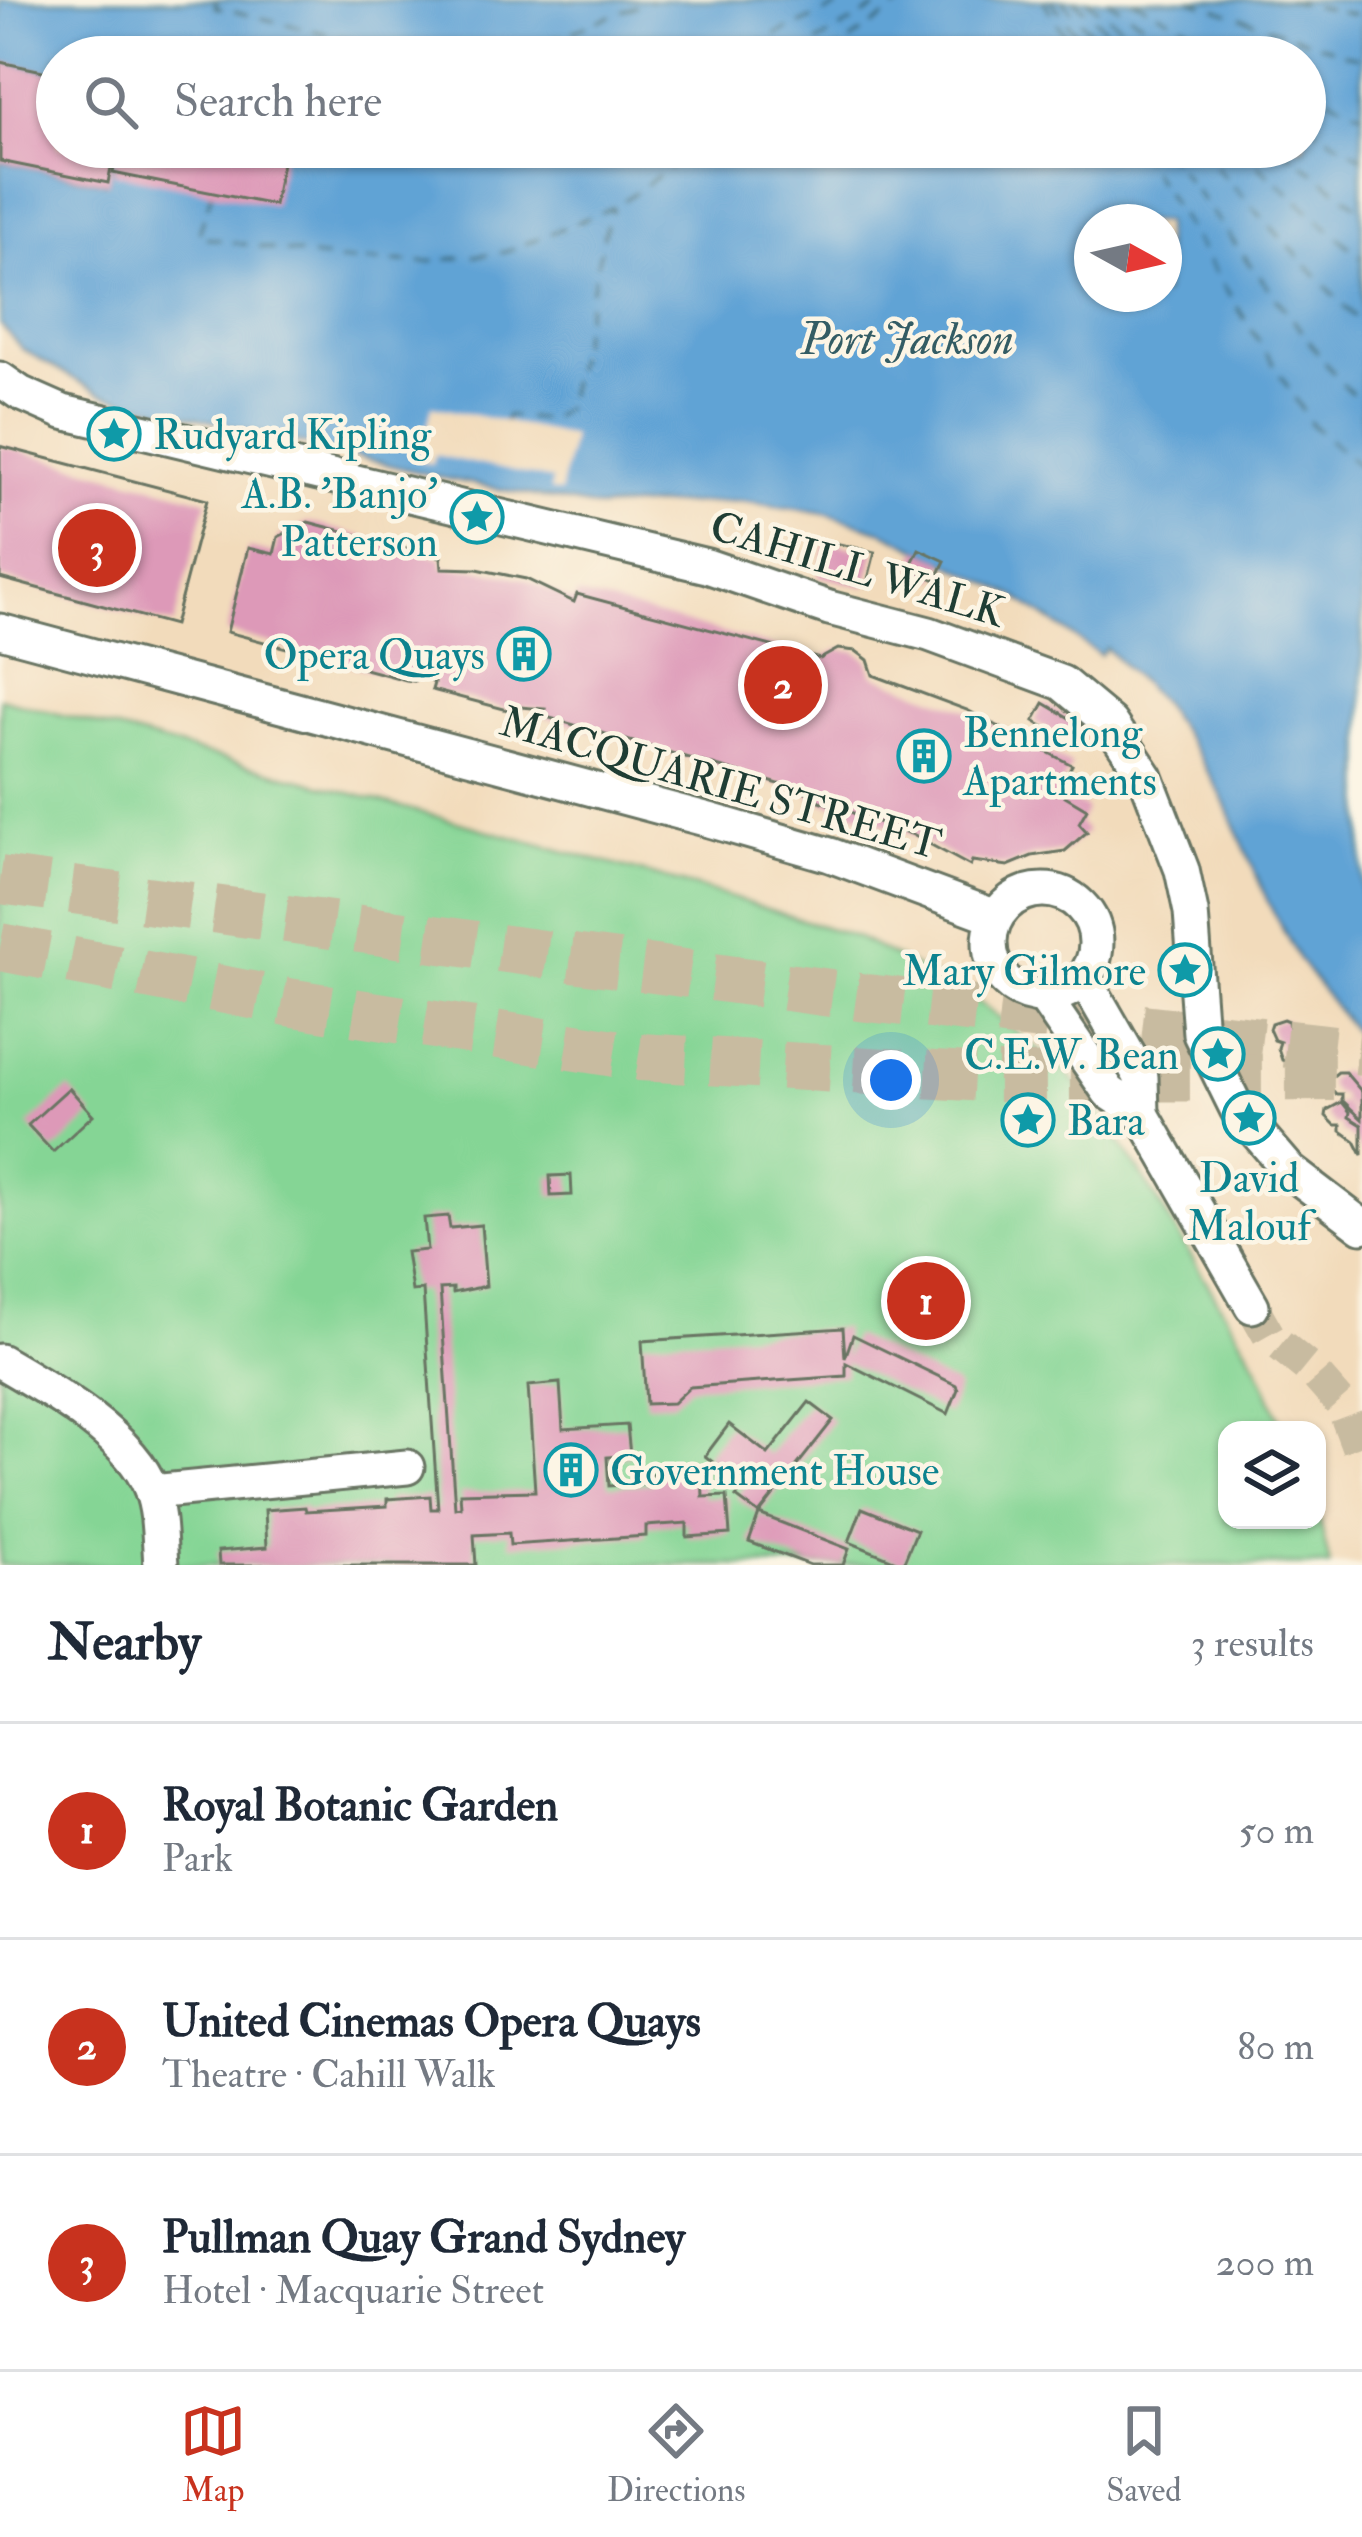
<!DOCTYPE html>
<meta charset="utf-8">
<style>
:root{--surface:#fff;--page:#f2f2f3;--text:#1f2937;--muted:#747a83;--line:#e0e1e3;--accent:#c8321e}
body{margin:0;font-family:"IM FELL Double Pica",serif;background:var(--page);color:var(--text)}
.controls{position:absolute;right:36px;bottom:36px;display:grid;overflow:hidden;border-radius:24px;box-shadow:0 3px 9px #0004}
.controls button{width:108px;height:108px;display:grid;place-items:center;padding:0;border:0;border-bottom:3px solid var(--line);background:var(--surface);color:var(--text);font:60px sans-serif}
.compass{position:absolute;left:1074px;top:204px;width:108px;height:108px;border-radius:50%;background:var(--surface);box-shadow:0 3px 9px #0004;rotate:98deg}
.you{position:absolute;left:891px;top:1080px;width:42px;height:42px;margin:-30px;border:9px solid #fff;border-radius:50%;background:#1a73e8;box-shadow:0 0 0 18px #1a73e833}
.badge{display:grid;place-items:center;width:78px;height:78px;border-radius:50%;background:var(--accent);color:#fff;font-size:39px;font-weight:700}
.pin{position:absolute;translate:-50% -50%;border:6px solid #fff;box-shadow:0 3px 12px #0006}
.list{margin:0;padding:0;list-style:none}
h2{display:flex;justify-content:space-between;align-items:center;height:156px;margin:0;padding:0 48px;font-size:51px}
h2 small{font-size:39px;font-weight:400;color:var(--muted)}
.list li{display:grid;grid-template-columns:78px 1fr auto;gap:36px;align-items:center;box-sizing:border-box;height:216px;padding:0 48px;border-top:3px solid var(--line)}
.list b{display:block;font-size:45px;white-space:nowrap}
.list p{margin:0;font-size:39px;white-space:nowrap;color:var(--muted)}
.list em{font-size:39px;font-style:normal;color:var(--muted)}
.icon{flex:none;width:66px;height:66px;fill:none;stroke:currentColor;stroke-width:2;stroke-linecap:round;stroke-linejoin:round}
.map{position:relative;flex:none;width:1362px;height:1565px;overflow:hidden}
.search{position:absolute;background:var(--surface);box-shadow:0 3px 9px #0004;left:36px;right:36px;top:36px;height:132px;display:flex;align-items:center;gap:30px;box-sizing:border-box;padding:0 42px;border-radius:66px;color:var(--muted);font-size:45px}
.sheet{height:804px;background:var(--surface)}
nav{display:flex;justify-content:space-around;align-items:center;box-sizing:border-box;height:168px;border-top:3px solid var(--line);background:var(--surface);font-size:33px;color:var(--muted)}
nav a{display:grid;justify-items:center;gap:6px}
nav .on{color:var(--accent)}
.map>svg:first-child{display:block}
</style>
<div class="map">
<svg width="1362" height="1565" viewBox="0 0 1362 1565">
<rect width="100%" height="100%" fill="#fcf5e5"/>
<filter id="ink" filterUnits="userSpaceOnUse"><feTurbulence type="fractalNoise" baseFrequency=".00833" numOctaves="2"/><feDisplacementMap in="SourceGraphic" scale="24" xChannelSelector="R" yChannelSelector="G"/><feConvolveMatrix kernelMatrix="1 2 1 2 8 2 1 2 1" color-interpolation-filters="sRGB"/></filter>
<filter id="wash" filterUnits="userSpaceOnUse"><feTurbulence type="fractalNoise" baseFrequency=".004" numOctaves="4" result="noise"/><feDisplacementMap in="SourceGraphic" scale="48" xChannelSelector="R" yChannelSelector="G"/><feGaussianBlur stdDeviation="2.7" result="paint"/><feColorMatrix in="noise" values="0 0 0 0 0 0 0 0 0 0 0 0 0 0 0 0 0 1.4 0 .05"/><feComposite in="paint" operator="in"/></filter>
<g filter="url(#wash)">
<rect width="100%" height="100%" fill="#f2dbbb"/>
<path fill="#85d595" stroke="#528964" stroke-width="3" d="M0,698l703,191 153,48 81,41 47,28 83,66 35,45 38,55 117,193 27,65h-57v90h90v-12l13,57h-1330z"/>
<path fill="#61a3d5" stroke="#407084" stroke-width="3" fill-rule="evenodd" d="M0,0h1362v1043l-62,-82 -31,-57 -47,-108 -26,-44 -36,-51 -54,-53 -6,7 -85,-59 -135,-66 -55,-17 -85,-12 -142,7 -155,-30 -342,-84 -79,-45 -22,-25v-163l107,22 8,-36h1190v-90h-1248v17l-57,-12zM1092,222h72v72h-72z"/>
<path fill="#f2dbbb" d="M432,406l140,30 -12,57 -10,-2 2,-11 -117,-25 -3,9 -12,-3z"/>
<g fill="none" stroke-linecap="round" stroke-linejoin="round">
<g stroke="#335c64" stroke-width="3" stroke-dasharray="15 12" stroke-linecap="butt">
<path d="M217,0l-2,7 172,41 67,9"/>
<path d="M1043,0l36,57"/>
<path d="M1051,0l43,57"/>
<path d="M1062,0l52,57"/>
<path d="M1074,0l64,57"/>
<path d="M1087,0l75,57"/>
<path d="M1107,0l92,57"/>
<path d="M1133,0l116,57"/>
<path d="M1190,0l172,59"/>
<path d="M1287,0l75,17"/>
<path d="M469,57l53,-6 129,-51"/>
<path d="M725,57l129,-57"/>
<path d="M793,57l97,-57"/>
<path d="M828,57l81,-57"/>
<path d="M1305,85l57,28"/>
<path d="M1305,122l57,35"/>
<path d="M455,147l38,18 56,4 63,-6 27,-16"/>
<path d="M1136,147l176,278 50,43"/>
<path d="M1162,147l181,239 19,15"/>
<path d="M1197,147l165,178"/>
<path d="M1238,147l124,111"/>
<path d="M1281,147l81,62"/>
<path d="M212,192l-14,44 141,25 88,1 78,-10 109,-45 86,-60"/>
<path d="M505,422l1,-6 43,4 16,-13 41,-181 7,-17"/>
</g>
</g>
<g id="blocks">
<g fill="#dd99b8">
<path d="M0,62l57,12v73h58l-7,36 -108,-22z"/>
<path d="M118,147h167l-11,58 -161,-32z"/>
<path d="M0,446l207,54 -33,125 -174,-47z"/>
<path d="M308,522l133,35 1,11 35,1 49,10 48,23 3,-8 243,65 18,-10 18,2 12,9 5,15 94,35 105,55 -10,18 7,4 -4,9 22,13 -8,14 8,9 -22,19 -33,5 -24,10 -36,-5 -2,5 -59,-32 -102,-37 1,-4 -267,-77 2,-7 -24,-2 -2,6 -87,-23 2,-7 -18,-10 -2,8 -8,-1 -179,-48 21,-84 26,6 4,-17z"/>
<path d="M826,541l49,11 -9,35 -48,-11z"/>
<path d="M919,549l26,12 -9,19 -26,-13z"/>
<path d="M1044,703l44,26 -10,18 -44,-26z"/>
<path d="M1283,1019l5,2 2,17 6,2 4,12 -1,5 10,12 -11,10h-6l-4,-17 -6,-2 -4,-12 2,-6 -6,-2 -5,-11 2,-6z"/>
<path d="M1338,1072h7l17,20v27l-20,-19v-6h-6l-8,-9v-5z"/>
<path d="M69,1088l24,27 -40,37 -25,-27z"/>
<path d="M1342,1102l8,10 -1,5 13,8v30l-7,-14 -14,-10v-6h-6l-9,-9 1,-6z"/>
<path d="M571,1175l1,20 -21,1 -1,-20z"/>
<path d="M448,1216l2,12 31,-3 5,61 -33,7v-5l-13,1 15,219 6,-1 -1,-14 75,-2 -7,-105 32,-3 3,46 64,-4 3,30 -23,2 2,29 42,-3 -1,-9 52,-4 1,27 24,-1 3,38 -43,3v-14l-41,3v10l-136,9 -1,-12 -35,2 2,30h-257l-1,-14 49,-4 -2,-37 40,-3 1,4 81,-5v-7l43,-3 1,13h7l-15,-219 -11,1 -6,-39 21,-2 -3,-32z"/>
<path d="M843,1328l2,30 8,-23 103,50 2,4 -10,25 -102,-51v13l-156,11 -17,16 -27,1 -4,-63z"/>
<path d="M809,1402l24,18 -74,94 -23,-17 12,-15 -20,-15 -4,4 -19,-15 24,-32 39,30z"/>
<path d="M862,1508l55,22 -14,34 -54,-22z"/>
<path d="M759,1514l90,35 -6,16h-33l-61,-23z"/>
</g>
</g>
</g>
<g filter="url(#ink)">
<use href="#blocks" fill-opacity="0" stroke="#697463" stroke-width="3"/>
<g fill="none" stroke-linecap="round" stroke-linejoin="round">
<path stroke="#c8bba0" stroke-width="33" stroke-dasharray="33 16" stroke-linecap="butt" d="M1252,1306l17,30 43,35 30,34 20,53"/>
<g stroke="#c8bba0" stroke-width="48" stroke-dasharray="48 24" stroke-linecap="butt">
<path d="M0,880l867,118 495,54"/>
<path d="M0,947l288,55 352,55 345,21 354,-1"/>
</g>
<g stroke="#697463" stroke-width="39">
<g id="minor">
<path d="M0,379l20,14 43,19 644,154 122,42 100,26 133,49 48,40 36,54 36,93 9,42 9,122 37,75 53,62 72,55"/>
<path d="M0,631l709,189 121,35 166,62"/>
<circle cx="1043" cy="943" r="53"/>
<path d="M1084,978l57,99 1,37"/>
<path d="M1044,997l65,95 33,22 110,192"/>
<path d="M0,1361c48,28 131,74 151,128 9,24 8,51 10,76"/>
<path d="M152,1492l255,-25"/>
</g>
</g>
<use href="#minor" stroke="#fff" stroke-width="33"/>
</g>
</g>
<defs>
<g id="sight-ring" transform="scale(2.7)"><circle r="9.5" fill="#fcf5e5" stroke="#0f9aa8" stroke-width="1.5"/><path d="M0-6L1.8-2.2L6-1.7L2.9 1.2L3.7 5.4L0 3.3L-3.7 5.4L-2.9 1.2L-6-1.7L-1.8-2.2Z" fill="#0f9aa8"/></g>
<g id="building-ring" transform="scale(2.7)"><circle r="9.5" fill="#fcf5e5" stroke="#0f9aa8" stroke-width="1.5"/><path d="M-4-6H4V6H1V3H-1V6H-4ZM-2.5-4.3h1.7v1.8h-1.7ZM.8-4.3h1.7v1.8H.8ZM-2.5-1h1.7V.8h-1.7ZM.8-1h1.7V.8H.8Z" fill="#0f9aa8"/></g>
</defs>
<g fill-rule="evenodd">
<use href="#sight-ring" x="114" y="434"/>
<use href="#sight-ring" x="477" y="517"/>
<use href="#building-ring" x="524" y="654"/>
<use href="#building-ring" x="924" y="756"/>
<use href="#sight-ring" x="1185" y="970"/>
<use href="#sight-ring" x="1218" y="1054"/>
<use href="#sight-ring" x="1249" y="1118"/>
<use href="#sight-ring" x="1028" y="1120"/>
<use href="#building-ring" x="571" y="1470"/>
</g>
<g text-anchor="middle" stroke-width="9" stroke-linejoin="round" paint-order="stroke">
<g font-size="42" fill="#0d838f" stroke="#fcf5e5" text-anchor="start">
<text x="153" y="449">Rudyard Kipling</text>
<text x="438" y="508" text-anchor="end">A.B. 'Banjo'<tspan x="438" dy="48">Patterson</tspan></text>
<text x="485" y="669" text-anchor="end">Opera Quays</text>
<text x="963" y="747">Bennelong<tspan x="963" dy="48">Apartments</tspan></text>
<text x="1146" y="985" text-anchor="end">Mary Gilmore</text>
<text x="1179" y="1069" text-anchor="end">C.E.W. Bean</text>
<text x="1067" y="1135">Bara</text>
<text x="1249" y="1192" text-anchor="middle">David<tspan x="1249" dy="48">Malouf</tspan></text>
<text x="610" y="1485">Government House</text>
</g>
<g font-size="42" fill="#1f3d34" stroke="#fcf5e5">
<text transform="translate(858 568) rotate(17)" y="15">CAHILL WALK</text>
<text transform="translate(721 782) rotate(16)" y="15">MACQUARIE STREET</text>
</g>
<g font-size="45" font-style="italic" fill="#335c64" stroke="#fcf5e5">
<text x="907" y="354">Port Jackson</text>
</g>
</g>
</svg>
<div class="controls">
<button><svg class="icon" aria-label="layers" viewBox="0 0 24 24"><path d="M12 4l9 5-9 5-9-5zM3 14l9 5 9-5"/></svg></button>
</div>
<svg class="compass" viewBox="-18 -18 36 36"><path d="M0-13l5 13h-10z" fill="#e53935"/><path d="M0 13l5-13h-10z" fill="#747a83"/></svg>
<div class="you"></div>
<div class="pin badge" style="left:926px;top:1301px">1</div>
<div class="pin badge" style="left:783px;top:685px">2</div>
<div class="pin badge" style="left:97px;top:548px">3</div>
<div class="search"><svg class="icon" aria-label="search" viewBox="0 0 24 24"><circle cx="10" cy="10" r="6"/><path d="M15 15l6 6"/></svg>Search here</div>
</div>
<section class="sheet">
<h2>Nearby<small>3 results</small></h2>
<ul class="list">
<li><span class="badge">1</span><div><b>Royal Botanic Garden</b><p>Park</p></div><em>50 m</em></li>
<li><span class="badge">2</span><div><b>United Cinemas Opera Quays</b><p>Theatre · Cahill Walk</p></div><em>80 m</em></li>
<li><span class="badge">3</span><div><b>Pullman Quay Grand Sydney</b><p>Hotel · Macquarie Street</p></div><em>200 m</em></li>
</ul>
</section>
<nav>
<a class="on"><svg class="icon" aria-label="map" viewBox="0 0 24 24"><path d="M3 6l6-2 6 2 6-2v14l-6 2-6-2-6 2zM9 4v14M15 6v14"/></svg>Map</a>
<a><svg class="icon" aria-label="directions" viewBox="0 0 24 24"><path d="M12 3l9 9-9 9-9-9zM9 14v-3h6M13 9l2 2-2 2"/></svg>Directions</a>
<a><svg class="icon" aria-label="saved" viewBox="0 0 24 24"><path d="M7 4h10v16l-5-4-5 4z"/></svg>Saved</a>
</nav>
